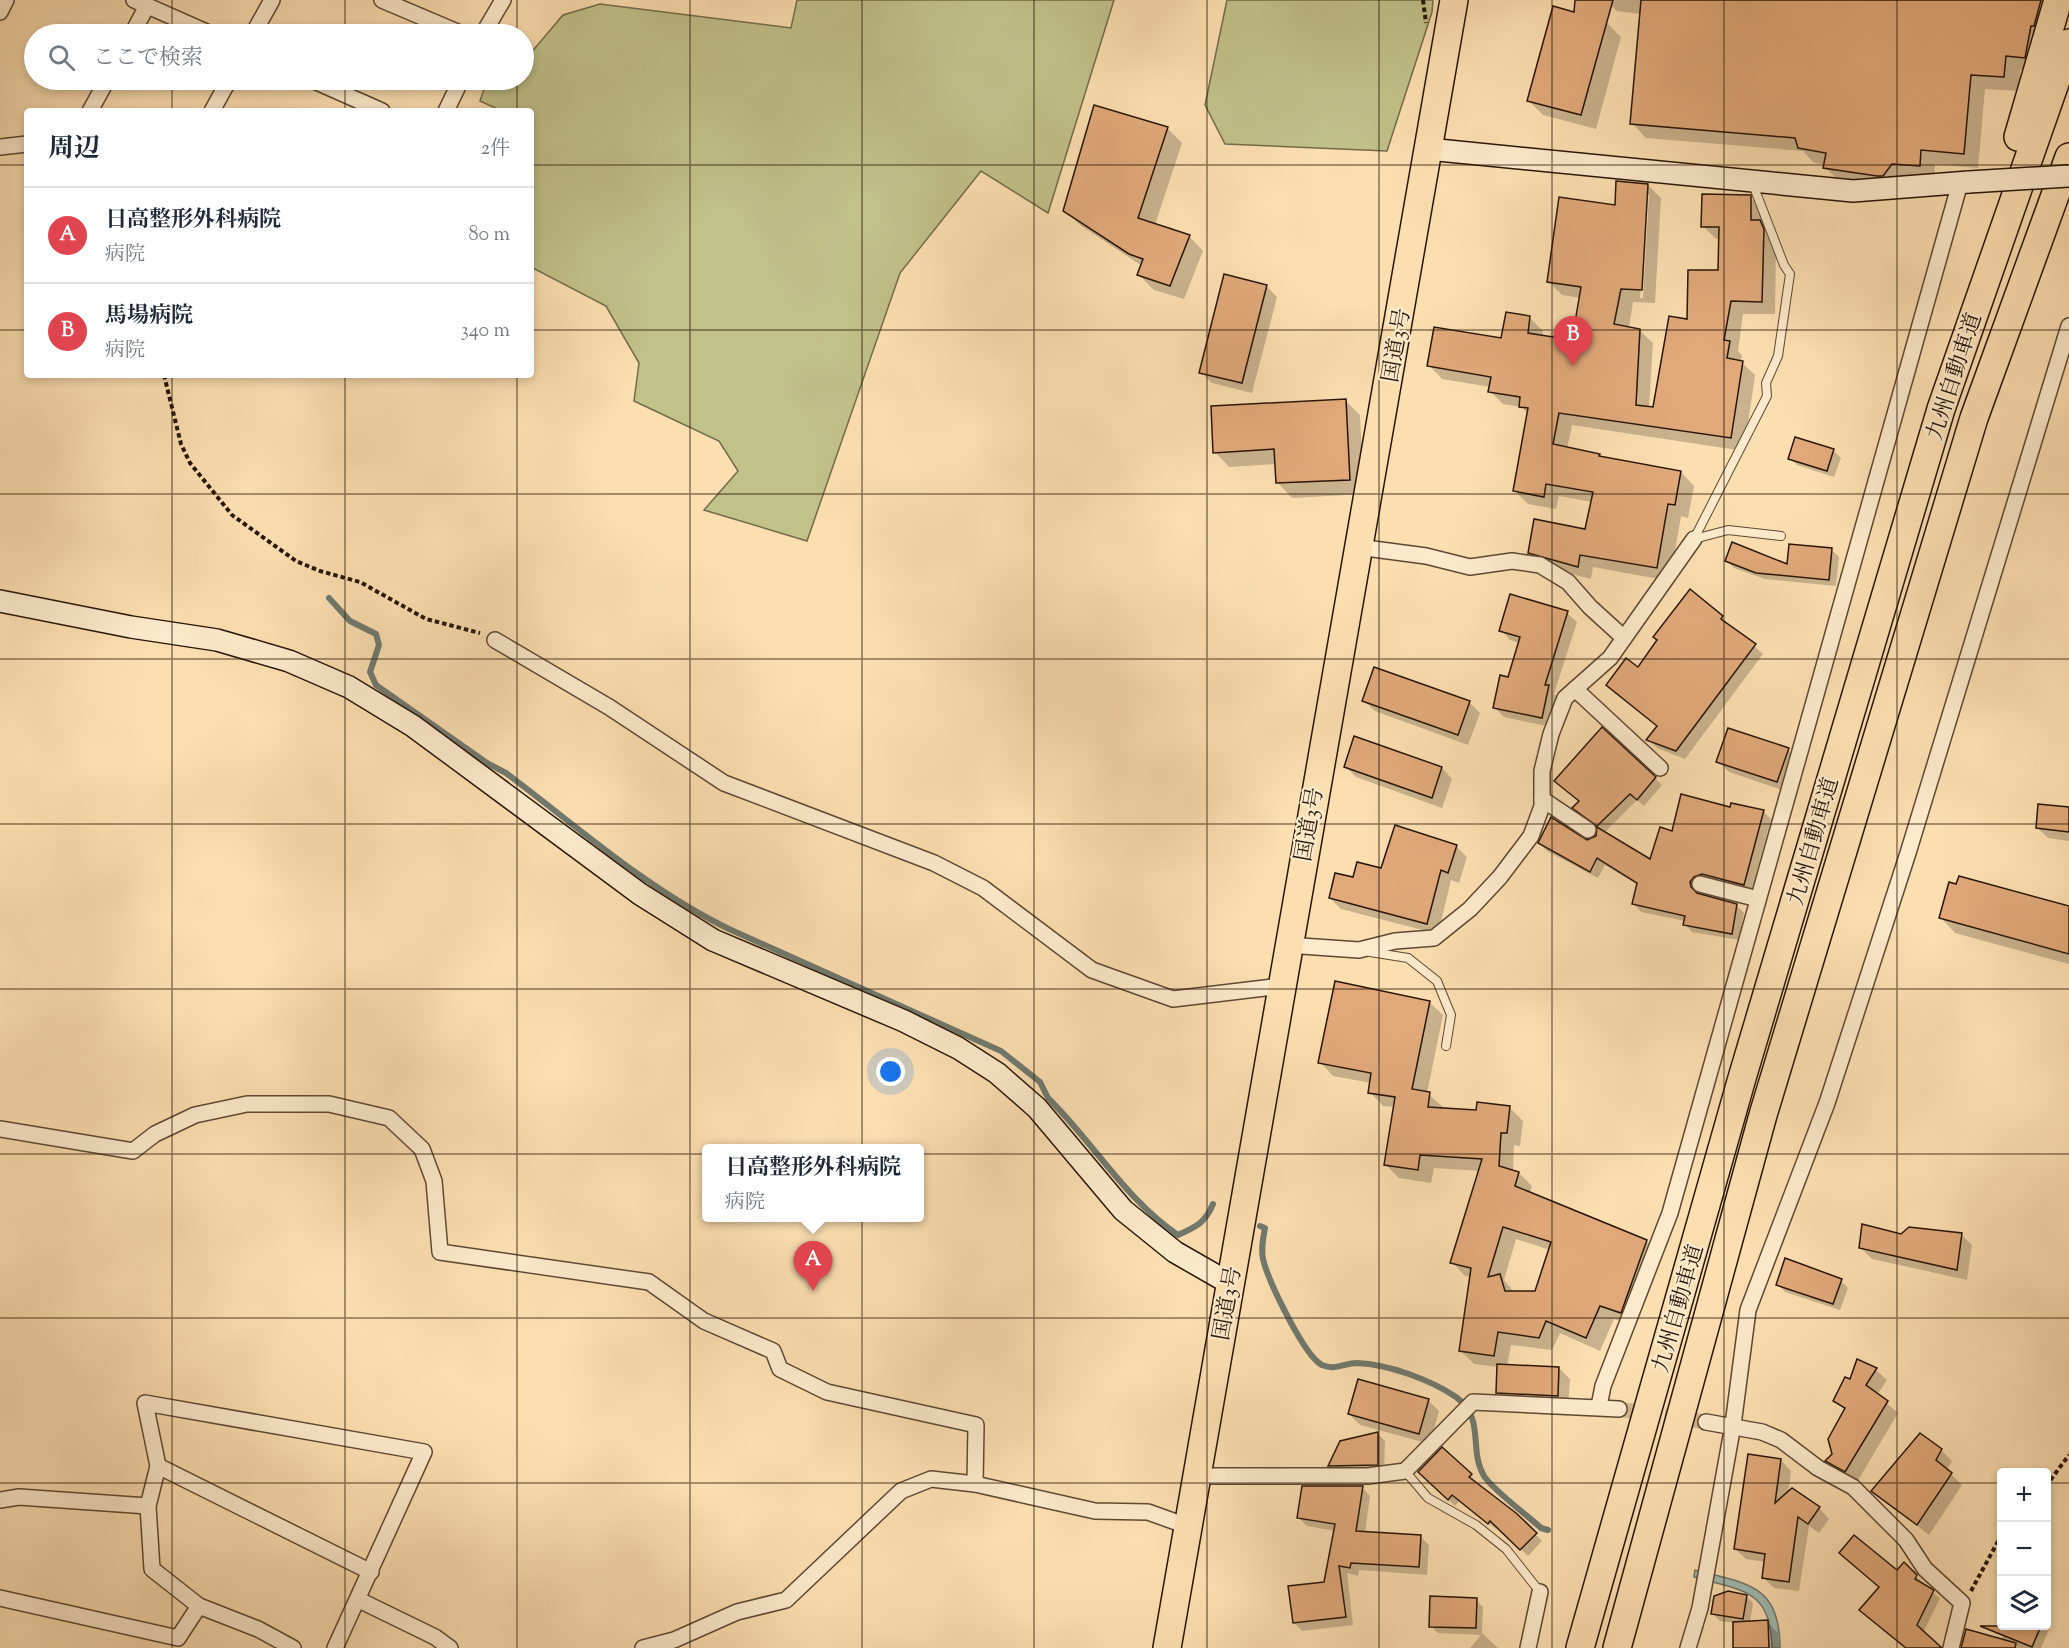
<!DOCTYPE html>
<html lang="ja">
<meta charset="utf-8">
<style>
:root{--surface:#fff;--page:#f2f2f3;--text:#1f2937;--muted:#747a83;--line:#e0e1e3;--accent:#8f2418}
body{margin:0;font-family:"Sorts Mill Goudy","Noto Serif JP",serif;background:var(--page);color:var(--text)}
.controls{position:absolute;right:18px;bottom:18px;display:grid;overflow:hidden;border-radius:6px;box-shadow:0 3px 9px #0003}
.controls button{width:54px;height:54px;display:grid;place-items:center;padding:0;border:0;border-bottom:2px solid var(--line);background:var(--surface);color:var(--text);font:30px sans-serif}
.you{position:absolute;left:891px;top:1072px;width:21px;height:21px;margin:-15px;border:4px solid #fff;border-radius:50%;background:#1a73e8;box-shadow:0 0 0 9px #1a73e833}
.badge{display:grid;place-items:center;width:39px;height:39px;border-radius:50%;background:var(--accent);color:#fff;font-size:20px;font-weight:700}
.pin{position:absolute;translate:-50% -50px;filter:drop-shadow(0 2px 3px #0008)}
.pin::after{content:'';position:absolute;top:32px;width:21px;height:18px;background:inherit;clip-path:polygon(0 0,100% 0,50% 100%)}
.popup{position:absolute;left:702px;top:1144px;width:222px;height:78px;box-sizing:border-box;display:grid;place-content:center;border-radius:6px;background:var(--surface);filter:drop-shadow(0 2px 4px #0005);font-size:20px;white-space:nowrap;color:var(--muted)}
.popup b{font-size:22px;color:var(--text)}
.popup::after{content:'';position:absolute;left:50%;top:100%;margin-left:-12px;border:12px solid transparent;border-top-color:var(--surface)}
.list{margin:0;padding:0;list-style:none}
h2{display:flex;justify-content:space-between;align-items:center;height:78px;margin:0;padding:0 24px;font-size:26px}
h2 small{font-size:20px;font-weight:400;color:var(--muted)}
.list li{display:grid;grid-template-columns:39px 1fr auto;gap:18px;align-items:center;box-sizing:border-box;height:96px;padding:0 24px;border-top:2px solid var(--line)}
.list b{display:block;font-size:22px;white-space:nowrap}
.list p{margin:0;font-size:20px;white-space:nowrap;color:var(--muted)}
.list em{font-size:20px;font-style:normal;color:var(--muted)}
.icon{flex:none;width:33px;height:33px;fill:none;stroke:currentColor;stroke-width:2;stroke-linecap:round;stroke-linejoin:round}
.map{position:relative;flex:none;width:2069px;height:1648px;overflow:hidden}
.search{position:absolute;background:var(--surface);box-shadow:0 3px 9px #0003;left:24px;top:24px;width:510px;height:66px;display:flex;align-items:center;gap:15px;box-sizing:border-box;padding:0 21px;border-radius:33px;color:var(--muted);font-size:22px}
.panel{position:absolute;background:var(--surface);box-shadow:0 3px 9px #0003;left:24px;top:108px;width:510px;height:270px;border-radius:6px}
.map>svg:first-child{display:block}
</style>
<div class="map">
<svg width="2069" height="1648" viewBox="0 0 2069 1648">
<rect width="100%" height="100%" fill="#fcdfb1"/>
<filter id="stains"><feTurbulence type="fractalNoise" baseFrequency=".00333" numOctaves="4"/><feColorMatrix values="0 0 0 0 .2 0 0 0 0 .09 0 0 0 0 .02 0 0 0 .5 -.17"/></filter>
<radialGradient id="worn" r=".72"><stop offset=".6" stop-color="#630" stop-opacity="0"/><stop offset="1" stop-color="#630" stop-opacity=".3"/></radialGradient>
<g fill="#c1c18a" stroke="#746b48" stroke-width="1.5">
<path d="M797,0h317l-66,213 -67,-42 -81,102 -93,268 -103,-31 34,-39 -19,-30 -85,-40 5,-38 -33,-57 -75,-39v-156h-29l-22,-10 7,-21h37v-19l39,-46 37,-11 191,24z"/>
<path d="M1227,0h206l-1,12 -45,139 -162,-7 -20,-39z"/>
</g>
<path fill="#a0bcb3" stroke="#70796e" stroke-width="1.5" d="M1695,1570c52,14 85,14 85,78h-8c-1,-59 -29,-57 -78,-71z"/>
<g fill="#0003" fill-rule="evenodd">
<path d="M1605,0h452l-18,72 -19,-2 -1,21 -34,-2 -7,79 -43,-4 -1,16 -94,2 -15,-15v-3l-11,-1 -11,-12 -157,-13 -14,-15 9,-109 -24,-3z"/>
<path d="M1606,22l15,15 -25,92 -53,-14 -15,-15z"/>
<path d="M1167,128l15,15 -27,82 34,11 14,15 -19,48 -30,-9 -15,-15 3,-9 -62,-41 -15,-15z"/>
<path d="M1648,185l13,13 -6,105 -22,-1 -4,26 10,2 14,13 -4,65h6l33,-87 31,-49 1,-33h-4l-13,-13 47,-29 13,13 1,15 9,10 3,8 -1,71h-32l-5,37 4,5 -1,6 14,13 -11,76 -172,-26 -5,24 32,6 4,3 78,14 13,14 -6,32 -7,-2 -11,65 -77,-14 -2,12 -49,-13 -13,-13 57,-22 6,-29 -33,-6 -3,13 -28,-5 -13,-13 13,-77 -6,-7 -19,-3 -13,-13 1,-4 -49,-8 -13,-14 73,-25 28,-22 13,13 -1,6 31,5 8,-44 -19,-3 -13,-13 68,-75zM1646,195h3l-6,103h-3z"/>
<path d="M1266,286l11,11 -25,96 -40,-10 -11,-11z"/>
<path d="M1345,400l15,15 4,79 -72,4 -14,-15 -1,-19 -48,3 -14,-15z"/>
<path d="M1796,439l38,12 7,7 -7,19 -37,-12 -7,-7z"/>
<path d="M1832,550l7,7 -3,29 -71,-7 -31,-11 -7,-7 62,5z"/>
<path d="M1567,613l10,9 -23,72 3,2 -6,31 -47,-10 -9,-9 14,-29 11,-36 -10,-3 -9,-10z"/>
<path d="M1722,618l41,36 -78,105 -28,-11 -9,-9 10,-12 -50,-42 30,-16z"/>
<path d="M1364,701l105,1 11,11 -12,32 -93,-34z"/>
<path d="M1355,738l87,30 10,11 -10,29 -86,-31 -11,-11z"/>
<path d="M1788,750l11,11 -11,31 -59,-20 -11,-11z"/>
<path d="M1655,778l7,7 -18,21 -7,-6 -33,33 47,29 22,-29 58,-25 32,3 8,8 -20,73 -54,-2 1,5 38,10 8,8 -5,27 -47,-8 -7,-8v-3l-44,-9 -7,-8 4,-19 -33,-20 -7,13 -51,-27 -8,-8 48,-2 10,-4 1,-9 -17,-14z"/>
<path d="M2069,809v32l-21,-3 -11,-11z"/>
<path d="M1456,846l11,11 -8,26 -8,-3 -13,54 -97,-25 -11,-11 24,-19z"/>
<path d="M2069,908v56l-114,-31 -14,-15z"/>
<path d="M1429,1002l14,13 -16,78 16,14v3l35,2 31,-5 14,14 -3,25 -6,-1 -1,26 6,2 13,13 -2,7 116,48 14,13 -26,72 -20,-7 -14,32 -40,-18 -8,17 -41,-5 -4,21 52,2 11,11 -2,28 -60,-3 -10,-11 1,-26 -25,-3 -13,-13 10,-74 -6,-1 -13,-14 28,-91 -46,-3 -3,15 -32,-5 -14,-14 9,-57 -11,-1 -13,-14 1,-9 -38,-7 -13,-14zM1516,1239l34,11 -14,42h-22l-10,-12z"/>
<path d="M1961,1234l11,11 -5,35 -95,-21 -11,-11 41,-12z"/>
<path d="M1841,1281l7,7 -8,22 -55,-18 -7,-8z"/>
<path d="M1858,1361l18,9 11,10 -10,15 21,18 -41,69 -20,-11 -10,-10 7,-6 11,-45 -10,-10 16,-19z"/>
<path d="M1428,1400l11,11 -9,33 -70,-19 -11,-11z"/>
<path d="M1378,1434l7,7 -1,30 -48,2 -7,-7z"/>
<path d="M1941,1450l11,11 -5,9 15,15 -33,50 -56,-44z"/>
<path d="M1781,1460l10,11 -3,23 31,14 10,11 -10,14 -10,-7 -10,65 -25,-3 -11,-11 3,-15 -20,-3 -11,-10z"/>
<path d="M1470,1475l7,7 -1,2 39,30 27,27 -14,15 -30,-29 -2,2 -36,-29 -5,6 -29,-27z"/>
<path d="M1362,1487l8,9 -5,37 56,4 8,8 -2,30 -68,-5 -1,6 -11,-3 6,52 -51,6 -8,-8 31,-40 10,-52 -28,-5 -8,-8z"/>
<path d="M1904,1564l19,19 -1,2 18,13 -17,35 19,15h-38l-36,-31z"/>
<path d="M1746,1596l7,7 -3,20 17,-1 11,11 1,15h-44l-1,-25 -14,-2 -7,-7z"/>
<path d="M1476,1600l7,7 -1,26 16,15h-28l11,-13 -43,-2 -7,-7z"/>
<path d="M2007,1626h38l4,3 -8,19h-78l38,-7z"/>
</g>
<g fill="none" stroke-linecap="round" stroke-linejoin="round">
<g stroke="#70796e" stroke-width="6">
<path d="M329,598l21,23 26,13 3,11 -9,27 6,13 111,78 19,10c72,54 142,117 223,156l272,122 39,31 8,16c45,44 77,101 130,137 18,-8 27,-12 35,-31"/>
<path d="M1260,1226l5,2c-2,11 -4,20 -2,31 5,21 41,97 59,106 14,6 22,-2 35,-2 31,1 74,17 99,34 30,22 12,52 28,79 9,14 43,39 57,52l7,2"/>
</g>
</g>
<g fill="#e1a97a" stroke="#281507" stroke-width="1.5" fill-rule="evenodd">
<path d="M1575,0h38l-32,115 -54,-14 26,-95 21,6z"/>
<path d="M1641,0h400l-7,26h-3l-6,32 -19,-2 -2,21 -33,-2 -7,79 -43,-4 -1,16 -28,-2 -9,12h-6l-54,-8 3,-15 -28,-5 -3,-10 -165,-14z"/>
<path d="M1094,105l74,22 -30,91 52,17 -20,51 -33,-11 6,-16 -14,-5 -66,-43z"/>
<path d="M1616,181l32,3 -6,106 -21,-1 -7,35 26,5 -4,76 17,2 16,-91 18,3 1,-49h30l1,-43h-18l1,-33 49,1v25h9l4,9 -2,73 -31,-1 -7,39 6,1 -3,17 16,3 -12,77 -172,-25 -6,31 47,10 -1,2 82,15 -6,34 -7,-1 -11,64 -77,-13 -2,12 -50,-14 6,-34 51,10 8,-37 -47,-8 -2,13 -31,-6 15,-83 -9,-1 1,-10 -32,-5 3,-15 -64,-11 7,-39 67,11 5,-26 24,4 -2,17 44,7 9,-53 -34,-5 12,-85 56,8z"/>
<path d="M1224,274l43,11 -25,98 -43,-10z"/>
<path d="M1346,399l4,81 -74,3 -2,-34 -61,4 -2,-47z"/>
<path d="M1795,437l39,12 -7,22 -39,-12z"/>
<path d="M1732,542l55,22 2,-20 43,4 -3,32 -73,-7 -31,-12z"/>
<path d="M1690,589l33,27 -2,3 35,25 -80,107 -30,-11 11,-14 -51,-41 20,-27 12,9 19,-27 -4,-3z"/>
<path d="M1510,594l58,17 -23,74h4l-7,33 -49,-10 7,-33 8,2 12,-40 -21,-6z"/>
<path d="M1374,667l96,34 -12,34 -96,-34z"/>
<path d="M1602,727l54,50 -19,23 -7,-6 -33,32 -25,-18 7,-7 -25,-20z"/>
<path d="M1728,728l61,20 -12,34 -61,-20z"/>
<path d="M1354,736l88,31 -10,31 -88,-31z"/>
<path d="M1681,794l49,13 1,-4 33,7 -20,75 -42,-11 -8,3 -4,5 1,5 6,6 40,11 -5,30 -49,-9 2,-9 -53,-12 5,-21 -40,-25 -7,14 -52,-29 13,-26 36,23 9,-4 1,-9 53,32 10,-32 12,4z"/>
<path d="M2038,804l31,3v25l-33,-4z"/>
<path d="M1395,825l62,20 -9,28 -7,-3 -14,54 -98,-26 6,-25 18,4 4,-15 24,6z"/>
<path d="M1959,876l110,30v48l-130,-36 10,-36 7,2z"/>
<path d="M1335,981l95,20 -18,88 18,3 -2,15 48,3 1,-8 33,4 -3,27h-6l-2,33 20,6 -4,14 132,54 -26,73 -21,-7 -14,32 -40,-17 -7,17 -41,-6 -4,24 -35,-5 12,-83 -21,-5 32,-104 -62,-4 -2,15 -34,-5 11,-68 -27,-4 3,-20 -53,-10zM1503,1227l48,15 -16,49h-30l-5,-17 -12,3z"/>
<path d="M1862,1224l39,10 8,-7 53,6 -5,37 -98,-22z"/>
<path d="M1785,1258l57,21 -9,25 -57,-19z"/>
<path d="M1857,1359l20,9 -11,17 22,16 -43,71 -20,-11 7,-7 -4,-15 17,-31 -12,-7 12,-24 5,2z"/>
<path d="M1497,1364l62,3 -1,29 -62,-3z"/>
<path d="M1358,1379l71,20 -10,35 -71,-20z"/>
<path d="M1378,1432v33l-50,1 12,-25z"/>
<path d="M1920,1433l22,16 -6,11 16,13 -35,52 -46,-34z"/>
<path d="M1442,1447l30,27 -3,3 47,36 21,20 -17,17 -30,-29 -2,3 -36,-29 -4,5 -30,-28z"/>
<path d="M1748,1454l33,5 -6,44 17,-15 28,19 -12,17 -10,-7 -9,65 -27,-4 3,-24 -31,-5z"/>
<path d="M1302,1486h61l-7,45 65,4 -2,32 -68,-4 -1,5 -11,-2 7,51 -53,6 -5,-37 36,-4 11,-58 -38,-6z"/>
<path d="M1854,1535l43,35 7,-8 13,13 -2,4 19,11 -17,35 25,23h-36l-47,-38 20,-23 -40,-34z"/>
<path d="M1728,1591l19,4 -4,24 -32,-5 3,-18z"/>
<path d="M1430,1596l47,2 -1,30 -47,-1z"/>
<path d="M1768,1620l1,28h-36v-26z"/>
<path d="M1980,1626h61l-9,21z"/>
<path d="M1966,1629l50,14 -1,5h-54z"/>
</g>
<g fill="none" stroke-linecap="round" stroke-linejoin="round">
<path stroke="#d2b78f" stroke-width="15" stroke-dasharray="15 8" stroke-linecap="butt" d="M1619,1409l87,13"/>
<g stroke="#5d4832" stroke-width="10">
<g id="lane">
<path d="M1694,539l73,-143 -1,-13 12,-27 12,-82 -6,-9 -32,-83"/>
<path d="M1694,539l34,-9 53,6"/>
<path d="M1370,952l38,6 29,23 14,34 -5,31"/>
<path d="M1405,1471l23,27 48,27 30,24 34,43"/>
</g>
</g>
<g stroke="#5d4832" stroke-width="18">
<g id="street">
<path d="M134,0l77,34"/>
<path d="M382,0l80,34"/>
<path d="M0,12l6,-12"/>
<path d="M132,34l15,-28"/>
<path d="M253,34l19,-34"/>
<path d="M483,34l20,-34"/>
<path d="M312,80l70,31"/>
<path d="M90,111l17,-31"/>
<path d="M212,111l17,-31"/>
<path d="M446,111l15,-31"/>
<path d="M0,147l27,-3"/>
<path d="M1358,547l68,9 44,11 42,-6 28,4 28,17 22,25 34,31"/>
<path d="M495,640l114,67 115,76 210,80 49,25 109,82 81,29 108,-13"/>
<path d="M1575,689l85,79"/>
<path d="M1542,799l46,31"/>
<path d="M1700,884l58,15"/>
<path d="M1287,945l72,5 36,-9 39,-3 36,-29 30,-32 31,-41 11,-30v-35l9,-37 14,-36 45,-40 84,-119"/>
<path d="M0,1129l133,22 22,-17 40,-19 52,-11h82l60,14 33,31 12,32 6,71 209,30 55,39 69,30 7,18 47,23 149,33 -1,59 120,27 53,1 39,14"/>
<path d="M1599,1406l4,-20 67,-173 290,-1030"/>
<path d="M1706,1422l56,10 19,8 37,28 35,19 53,53 19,29 37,34 -11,45"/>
<path d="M158,1466l213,106"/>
<path d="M1197,1476h171l37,-5 68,-69 146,7"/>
<path d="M0,1500l19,-3 129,9"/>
<path d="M0,1598l178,40 21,-32"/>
<path d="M359,1600l76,37 15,11"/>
<path d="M293,1648l-35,-19 -59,-23 -47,-37 -4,-63 10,-40 -13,-63 279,49 -89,196"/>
<path d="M643,1648l31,-8 63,-28 49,-12 115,-109 30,-12 44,5"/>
<path d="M1528,1648l12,-56"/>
<path d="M1688,1648l12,-40 33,-183 15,-115 79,-207 81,-250 161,-527"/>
</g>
</g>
<g stroke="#281507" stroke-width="24">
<g id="secondary">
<path d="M1428,149l425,42 116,-9"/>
<path d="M0,601l131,26 86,13 72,21 60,26 64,39 227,168 73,46 191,81 54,27 39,25 40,35 86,102 52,42 54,31"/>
</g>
</g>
<g stroke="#281507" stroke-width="30">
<g id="highway">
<path d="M2018,137l40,-137"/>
<path d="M1167,1648l287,-1648"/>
<path d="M1580,1648l162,-570 199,-669 128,-366"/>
<path d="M1617,1648l146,-533 211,-697 95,-261"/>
</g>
</g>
<g stroke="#281507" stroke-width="4" stroke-dasharray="4.5 3" stroke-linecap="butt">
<path d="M1423,0l3,23"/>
<path d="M164,375l17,69 9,19 42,52 64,46 24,10 40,11 66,37 54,14"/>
<path d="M2046,1486l23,-31"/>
<path d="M1971,1591l31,-57"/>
</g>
<use href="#lane" stroke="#fdeacc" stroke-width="8"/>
<use href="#street" stroke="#fdeacc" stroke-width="15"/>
<use href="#secondary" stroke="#fdeacc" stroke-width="21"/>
<use href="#highway" stroke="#fcdfb1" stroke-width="27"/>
<g stroke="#281507" stroke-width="24" stroke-linecap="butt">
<path id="secondary-bridge" d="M1969,182l100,-6"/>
</g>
<use href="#secondary-bridge" stroke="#fdeacc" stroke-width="21"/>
</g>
<path fill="none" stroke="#281507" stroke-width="1.5" stroke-opacity="0.55" d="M172,0v34M345,0v34M517,0v34M690,0v1648M862,0v1648M1034,0v1648M1207,0v1648M1379,0v1648M1552,0v1648M1724,0v1648M1897,0v1648M172,80v31M345,80v31M517,80v31M0,165h27M531,165h1538M0,330h27M531,330h1538M172,375v1273M345,375v1273M517,375v1273M0,494h2069M0,659h2069M0,824h2069M0,989h2069M0,1154h2069M0,1318h2069M0,1483h2002M2046,1483h23"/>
<g text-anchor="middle" stroke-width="4.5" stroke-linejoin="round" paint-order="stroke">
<g font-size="22" fill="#281507" stroke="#fdeacc">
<text transform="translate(1395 345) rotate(-80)" y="8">国道3号</text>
<text transform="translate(1953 376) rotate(-72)" y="8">九州自動車道</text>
<text transform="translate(1308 824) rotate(-80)" y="8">国道3号</text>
<text transform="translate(1812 841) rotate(-74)" y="8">九州自動車道</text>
<text transform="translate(1226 1303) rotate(-80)" y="8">国道3号</text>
<text transform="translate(1677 1308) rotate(-74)" y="8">九州自動車道</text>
</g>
</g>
<rect width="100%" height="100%" filter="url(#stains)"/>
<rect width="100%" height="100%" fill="url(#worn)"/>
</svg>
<div class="controls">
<button>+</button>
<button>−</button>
<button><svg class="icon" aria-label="layers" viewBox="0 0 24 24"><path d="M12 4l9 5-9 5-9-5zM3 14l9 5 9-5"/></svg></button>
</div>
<div class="you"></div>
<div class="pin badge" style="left:813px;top:1291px;background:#e0444e">A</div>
<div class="popup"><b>日高整形外科病院</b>病院</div>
<div class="pin badge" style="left:1573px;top:366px;background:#e0444e">B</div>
<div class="search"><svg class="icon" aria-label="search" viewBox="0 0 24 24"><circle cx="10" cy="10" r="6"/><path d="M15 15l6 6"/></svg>ここで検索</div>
<section class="panel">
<h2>周辺<small>2件</small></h2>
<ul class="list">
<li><span class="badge" style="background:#e0444e">A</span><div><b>日高整形外科病院</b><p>病院</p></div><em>80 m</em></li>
<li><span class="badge" style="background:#e0444e">B</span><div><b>馬場病院</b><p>病院</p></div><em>340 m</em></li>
</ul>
</section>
</div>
